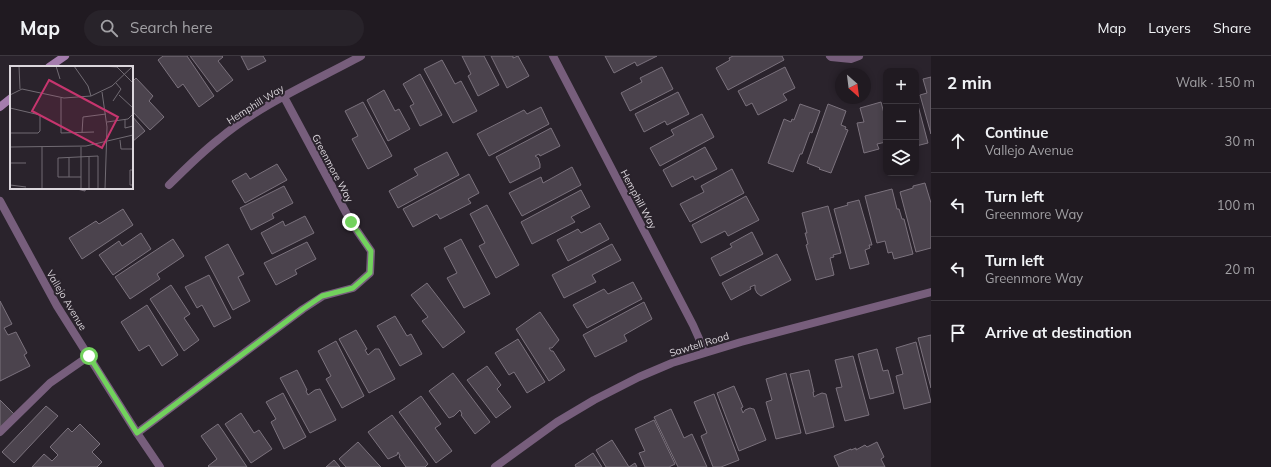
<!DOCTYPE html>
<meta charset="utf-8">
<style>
:root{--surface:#201a21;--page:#28232a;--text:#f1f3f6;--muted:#a2a1a5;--line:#3d383f}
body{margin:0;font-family:Mulish,sans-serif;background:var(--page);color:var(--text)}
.controls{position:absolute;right:12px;top:12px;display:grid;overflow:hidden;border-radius:8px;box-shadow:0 2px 6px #0003}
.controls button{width:36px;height:36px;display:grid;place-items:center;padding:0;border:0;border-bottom:1px solid var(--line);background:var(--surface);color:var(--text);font:20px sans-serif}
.compass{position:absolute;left:835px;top:12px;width:36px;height:36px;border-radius:50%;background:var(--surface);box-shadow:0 2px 6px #0003;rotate:152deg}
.stop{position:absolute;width:12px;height:12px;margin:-9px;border:3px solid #72d25d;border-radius:50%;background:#fff}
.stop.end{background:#72d25d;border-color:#fff;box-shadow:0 1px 4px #0008}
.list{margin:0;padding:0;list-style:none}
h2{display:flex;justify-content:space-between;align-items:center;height:52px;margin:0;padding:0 16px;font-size:17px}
h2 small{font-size:13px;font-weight:400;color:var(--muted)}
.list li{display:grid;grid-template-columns:26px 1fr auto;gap:12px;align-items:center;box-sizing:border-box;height:64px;padding:0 16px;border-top:1px solid var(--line)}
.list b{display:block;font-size:15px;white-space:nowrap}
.list p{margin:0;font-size:13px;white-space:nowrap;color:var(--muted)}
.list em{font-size:13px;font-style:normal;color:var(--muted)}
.icon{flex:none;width:22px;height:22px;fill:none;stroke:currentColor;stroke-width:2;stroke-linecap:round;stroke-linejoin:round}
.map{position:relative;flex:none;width:931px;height:411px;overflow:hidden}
header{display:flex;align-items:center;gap:24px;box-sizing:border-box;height:56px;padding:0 20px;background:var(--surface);border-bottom:1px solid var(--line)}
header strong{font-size:19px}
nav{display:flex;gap:22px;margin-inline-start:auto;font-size:14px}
.search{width:280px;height:36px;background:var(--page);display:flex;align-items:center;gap:10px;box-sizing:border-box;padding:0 14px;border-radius:22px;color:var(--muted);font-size:15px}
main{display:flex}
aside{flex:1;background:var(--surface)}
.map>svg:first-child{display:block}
</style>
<header>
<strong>Map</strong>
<div class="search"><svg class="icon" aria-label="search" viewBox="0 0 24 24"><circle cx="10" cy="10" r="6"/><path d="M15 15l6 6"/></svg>Search here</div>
<nav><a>Map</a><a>Layers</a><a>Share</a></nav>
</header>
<main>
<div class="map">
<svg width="931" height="411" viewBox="0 0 931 411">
<rect width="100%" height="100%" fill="#2a232c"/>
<g fill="#4b434d" stroke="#7b727d">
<path d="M163,0h24l27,40 -15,11 -16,-23 -5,4 -20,-28z"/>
<path d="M190,0h32l1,1 -5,4 15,19 -16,12z"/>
<path d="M241,0h22l3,5 -18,9z"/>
<path d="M462,0h22l15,29 -21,11 -10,-20 3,-2z"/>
<path d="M491,0h22v2l5,-2 11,20 -22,12z"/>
<path d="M605,0h52l-20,10 -2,-4 -21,11z"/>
<path d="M733,0h49l2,4 -56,30 -12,-22 14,-8 -1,-2z"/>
<path d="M442,4l13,24 6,-3 16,30 -24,12 -29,-54z"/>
<path d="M662,11l11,22 -43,22 -9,-18 21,-11 -2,-4z"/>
<path d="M785,11l10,21 -12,6 4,6 -29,15 -6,-12 -6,3 -8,-15z"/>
<path d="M420,18l22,41 -22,11 -10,-20 4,-2 -11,-20z"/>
<path d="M931,21v57l-11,-39 7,-2 -4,-14z"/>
<path d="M136,22l17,18 -4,5 15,16 -14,13 -18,-19v-29z"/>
<path d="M384,34l11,21 4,-2 11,20 -22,12 -21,-41z"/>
<path d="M678,36l11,22 -22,11 -2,-4 -21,11 -9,-18z"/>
<path d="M916,42l12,45 -12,3z"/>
<path d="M363,46l29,54 -24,13 -16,-30 6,-3 -13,-25z"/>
<path d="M881,46l5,19v21l-9,2 2,5 -15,4 -7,-30 7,-1 -4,-14z"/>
<path d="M800,48l20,7 -8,22 -2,-1 -8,22h-2l-7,18 -25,-9 16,-44 7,3 1,-3 2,1z"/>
<path d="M828,48l18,7 -5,14 5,2 -1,2 3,1 -17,43 -12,-4 1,-1 -13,-5z"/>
<path d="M541,51l8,17 -60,32 -12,-22 47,-24 3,4z"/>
<path d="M702,58l12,23 -54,29 -10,-18 24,-13 -3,-5z"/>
<path d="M132,60l13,15 -13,11z"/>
<path d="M551,72l9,18 -20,10 -1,-2 -4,2 3,2 2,6v4l-30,15 -14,-26z"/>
<path d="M705,91l12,22 -22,11 -2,-4 -21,11 -9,-17z"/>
<path d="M447,96l12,23 -61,33 -9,-17 29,-16 -4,-6z"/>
<path d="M277,108l10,16 -42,23 -13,-22 14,-8 4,6z"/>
<path d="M572,111l9,18 -59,31 -13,-23 32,-16 2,6z"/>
<path d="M732,113l12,24 -54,29 -10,-18 24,-12 -3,-6z"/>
<path d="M469,118l10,19 -11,6 3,4 -31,16 -3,-5 -24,13 -10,-18z"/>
<path d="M925,127l6,20v45l-15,4 -16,-60 13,-4v-2z"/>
<path d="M284,130l9,17 -21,11 2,4 -23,12 -11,-22z"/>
<path d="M73,132h13l-1,3z"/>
<path d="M892,133l5,20h2l3,10h2l9,35 -19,5 -2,-7 -4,1 -3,-12 -8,2 -12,-47z"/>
<path d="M581,134l9,17 -19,10 4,5 -43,22 -11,-22z"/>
<path d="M746,140l13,24 -31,16 -3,-5 -24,12 -9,-18z"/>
<path d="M859,144l13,45h-3l1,3 -5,2 4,14 -19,5 -16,-60 14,-4 -1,-2z"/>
<path d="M487,149l32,60 -23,13 -17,-32 6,-3 -15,-29z"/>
<path d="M828,150l13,47 -8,2 1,2 -4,1 4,17 -18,5 -10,-35 2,-1 -3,-11h2l-5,-20z"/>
<path d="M123,153l10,16 -51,34 -13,-21 27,-17 3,3z"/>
<path d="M305,160l9,17 -42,21 -11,-21 22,-12 2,5z"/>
<path d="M600,167l9,16 -41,22 -11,-21 21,-11 3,4z"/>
<path d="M752,176l11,22 -43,22 -9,-18 21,-11 -2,-3z"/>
<path d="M141,177l10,16 -38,26 -14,-20 20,-14 3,5z"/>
<path d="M173,183l11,17 -27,18 3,5 -30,20 -15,-22z"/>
<path d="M461,183l29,55 -26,14 -17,-30 10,-5 -13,-25z"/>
<path d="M307,186l9,17 -21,11 2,4 -21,11 -12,-22z"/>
<path d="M228,188l16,30 -6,3 12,24 -17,9 -28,-53z"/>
<path d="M612,188l9,16 -29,15 4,7 -32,16 -12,-23z"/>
<path d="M777,198l14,26 -30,16 -4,-3 -2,-4v-4l-5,2 1,2 -20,11 -9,-17z"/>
<path d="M209,219l22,43 -17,9 -12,-22 -5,3 -12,-21z"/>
<path d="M633,226l9,17 -55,29 -14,-23 31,-16 4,5z"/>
<path d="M427,227l38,49 -22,16 -21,-27 6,-4 -17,-22z"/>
<path d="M171,229l19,29 -6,4 15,22 -15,11 -34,-52z"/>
<path d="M0,245l12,23 -8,4 4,7 8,-3 11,21 -3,2 6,11 -30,15z"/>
<path d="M644,246l8,17 -28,16 3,6 -32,16 -12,-22z"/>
<path d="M147,249l31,50 -16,11 -13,-21 -10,6 -18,-29z"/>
<path d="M540,256l19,28 -7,8h-3l2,3h2l12,19 -16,11 -33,-52z"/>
<path d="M395,260l12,20 4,-2 11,20 -22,12 -23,-40z"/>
<path d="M356,274l11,19 -2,1 3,5 7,-6h4l16,30 -26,14 -30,-54z"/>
<path d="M931,279v53l-13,-50z"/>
<path d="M518,283l27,43 -18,11 -13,-21 -5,3 -14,-22z"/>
<path d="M336,285l28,55 -22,12 -16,-29 5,-3 -13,-25z"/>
<path d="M916,286l15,60 -27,7 -8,-33 7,-2 -7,-26z"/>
<path d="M877,293l6,22 5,-1 6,23 -24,6 -12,-45z"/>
<path d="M853,300l16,59 -24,6 -9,-33 6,-1 -7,-27z"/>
<path d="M487,310l14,19 -4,4 14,18 -15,11 -29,-38z"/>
<path d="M297,314l10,20 -1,1 2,4 7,-5 5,-1 16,31 -26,13 -30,-55z"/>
<path d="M809,314l5,22h-1l1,5 3,-2 5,-2 4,1 8,33 -28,7 -16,-60z"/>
<path d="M453,317l37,49 -15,12 -14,-19 1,-1 -2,-4 -6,6 -5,2 -20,-27z"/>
<path d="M786,317l15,60 -25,6 -10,-37 6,-2 -6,-21z"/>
<path d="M734,330l9,21 -2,1 2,5 2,-3 5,-2 3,1h1l12,31 -27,11 -22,-58z"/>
<path d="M283,337l23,44 -22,12 -13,-27 5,-3 -10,-17z"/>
<path d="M714,338l25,66 -18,7h-8l-12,-31 6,-3 -13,-31z"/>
<path d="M421,340l20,28 -6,4 17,23 -16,12 -37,-51z"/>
<path d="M0,344l14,14 -14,14z"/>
<path d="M46,350l12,10 -44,47 -12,-11z"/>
<path d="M671,353l13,29 8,-4 15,33h-29l-24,-50z"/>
<path d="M241,357l13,20 5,-3 13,19 -21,14 -26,-39z"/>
<path d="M392,359l36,49 -3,3h-19l-7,-10 1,-1 -2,-4 -1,3 -9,4 -20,-27z"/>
<path d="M654,364l21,44 -6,3h-24l-6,-14 6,-2 -10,-22z"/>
<path d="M80,368l20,20 -8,8 10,10 -5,5h-65l12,-13 8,7 6,-6 -8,-8 18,-19 4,4z"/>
<path d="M218,368l5,7 24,36h-38l-1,-1 9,-7 -16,-23z"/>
<path d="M612,384l17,27 6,-4 2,4h-31l-10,-17z"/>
<path d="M358,386l20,22 3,3h-35l-7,-8z"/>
<path d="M877,386l7,15 -3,2 4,8h-46l-5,-11 17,-7v1l5,-2v2l9,-5 2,2z"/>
<path d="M593,397l9,14h-26l-1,-2z"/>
<path d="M334,404l6,7h-14z"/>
</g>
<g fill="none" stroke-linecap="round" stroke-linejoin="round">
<path stroke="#775e7c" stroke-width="8" d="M0,376l50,-49 39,-27"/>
<g stroke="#775e7c" stroke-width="8">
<path d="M553,0l140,269 12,27"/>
<path d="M830,0l1,1 20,2 8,-3"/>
<path d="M169,129c16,-16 32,-32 50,-46 40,-34 96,-58 142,-83"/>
<path d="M0,145l57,105 80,127 23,34"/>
<path d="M137,377l166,-124 20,-13 30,-8 17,-15 1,-22 -20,-29 -67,-125"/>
<path d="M495,411l62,-45 37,-22 45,-23 33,-14 69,-21 190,-50"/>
</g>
<g stroke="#a57dae" stroke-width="8">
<path d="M49,11l16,-11"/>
<path d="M0,51l11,-9"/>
</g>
</g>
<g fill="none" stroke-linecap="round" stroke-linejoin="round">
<path stroke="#72d25d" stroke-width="5" d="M89,300l48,77 166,-124 19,-13 31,-8 17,-15 1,-22 -20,-29"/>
</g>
<g text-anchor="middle" stroke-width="4" stroke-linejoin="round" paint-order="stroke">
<g font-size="10" fill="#dcd7dd" stroke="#2a232c">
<text transform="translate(255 48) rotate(-32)" y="4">Hemphill Way</text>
<text transform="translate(333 112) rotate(62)" y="4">Greenmore Way</text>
<text transform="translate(639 143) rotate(62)" y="4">Hemphill Way</text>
<text transform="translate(67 244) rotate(59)" y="4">Vallejo Avenue</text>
<text transform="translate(699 288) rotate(-17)" y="4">Sawtell Road</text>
</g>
</g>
<g transform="translate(10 10)">
<rect width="123" height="123" fill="#2a232c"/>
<path fill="none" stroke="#716b73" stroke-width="1" d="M9,0l1,23M46,0l4,13M64,0l14,20 3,10M91,0l16,1M107,1l16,16M92,26l5,35 -2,62M0,29l12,-6 42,9 27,-2 21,-10 21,-20M109,29l14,13M51,32v35l33,-1M103,35l8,-12 -5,-6M0,42l30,7v16l-2,2h-28M115,53v9l8,-2M97,56l21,-3 5,-5M72,67l1,-16 23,-3M110,74l1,9h12M0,81l76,-1 47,-11M0,97h16M123,104h-3v15h3M59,111v-19M71,111h-23v-19l40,-2v33M0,119l16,2M32,123v-42M71,123v-42M79,123v-32"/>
<path fill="#c6356e" fill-opacity="0.15" stroke="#c6356e" stroke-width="2" d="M39,14l69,37 -16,31 -70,-37z"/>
<rect width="123" height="123" fill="none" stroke="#dcd7dd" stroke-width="2"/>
</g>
</svg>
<div class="controls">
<button>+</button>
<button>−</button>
<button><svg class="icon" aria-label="layers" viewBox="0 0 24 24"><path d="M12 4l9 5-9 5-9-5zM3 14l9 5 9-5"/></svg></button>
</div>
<svg class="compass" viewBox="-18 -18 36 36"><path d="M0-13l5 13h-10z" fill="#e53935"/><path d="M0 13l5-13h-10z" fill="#a2a1a5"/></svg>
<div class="stop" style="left:89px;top:300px"></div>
<div class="stop end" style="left:351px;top:166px"></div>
</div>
<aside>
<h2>2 min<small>Walk · 150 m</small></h2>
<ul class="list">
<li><svg class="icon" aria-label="ahead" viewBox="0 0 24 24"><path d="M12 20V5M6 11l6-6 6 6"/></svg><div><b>Continue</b><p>Vallejo Avenue</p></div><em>30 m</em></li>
<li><svg class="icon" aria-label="left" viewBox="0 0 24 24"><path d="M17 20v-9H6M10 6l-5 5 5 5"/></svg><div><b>Turn left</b><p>Greenmore Way</p></div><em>100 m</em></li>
<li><svg class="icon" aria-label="left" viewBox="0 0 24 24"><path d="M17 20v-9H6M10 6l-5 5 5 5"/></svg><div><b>Turn left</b><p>Greenmore Way</p></div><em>20 m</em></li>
<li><svg class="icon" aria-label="arrive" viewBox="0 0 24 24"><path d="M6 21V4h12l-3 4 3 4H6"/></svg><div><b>Arrive at destination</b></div></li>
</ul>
</aside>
</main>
